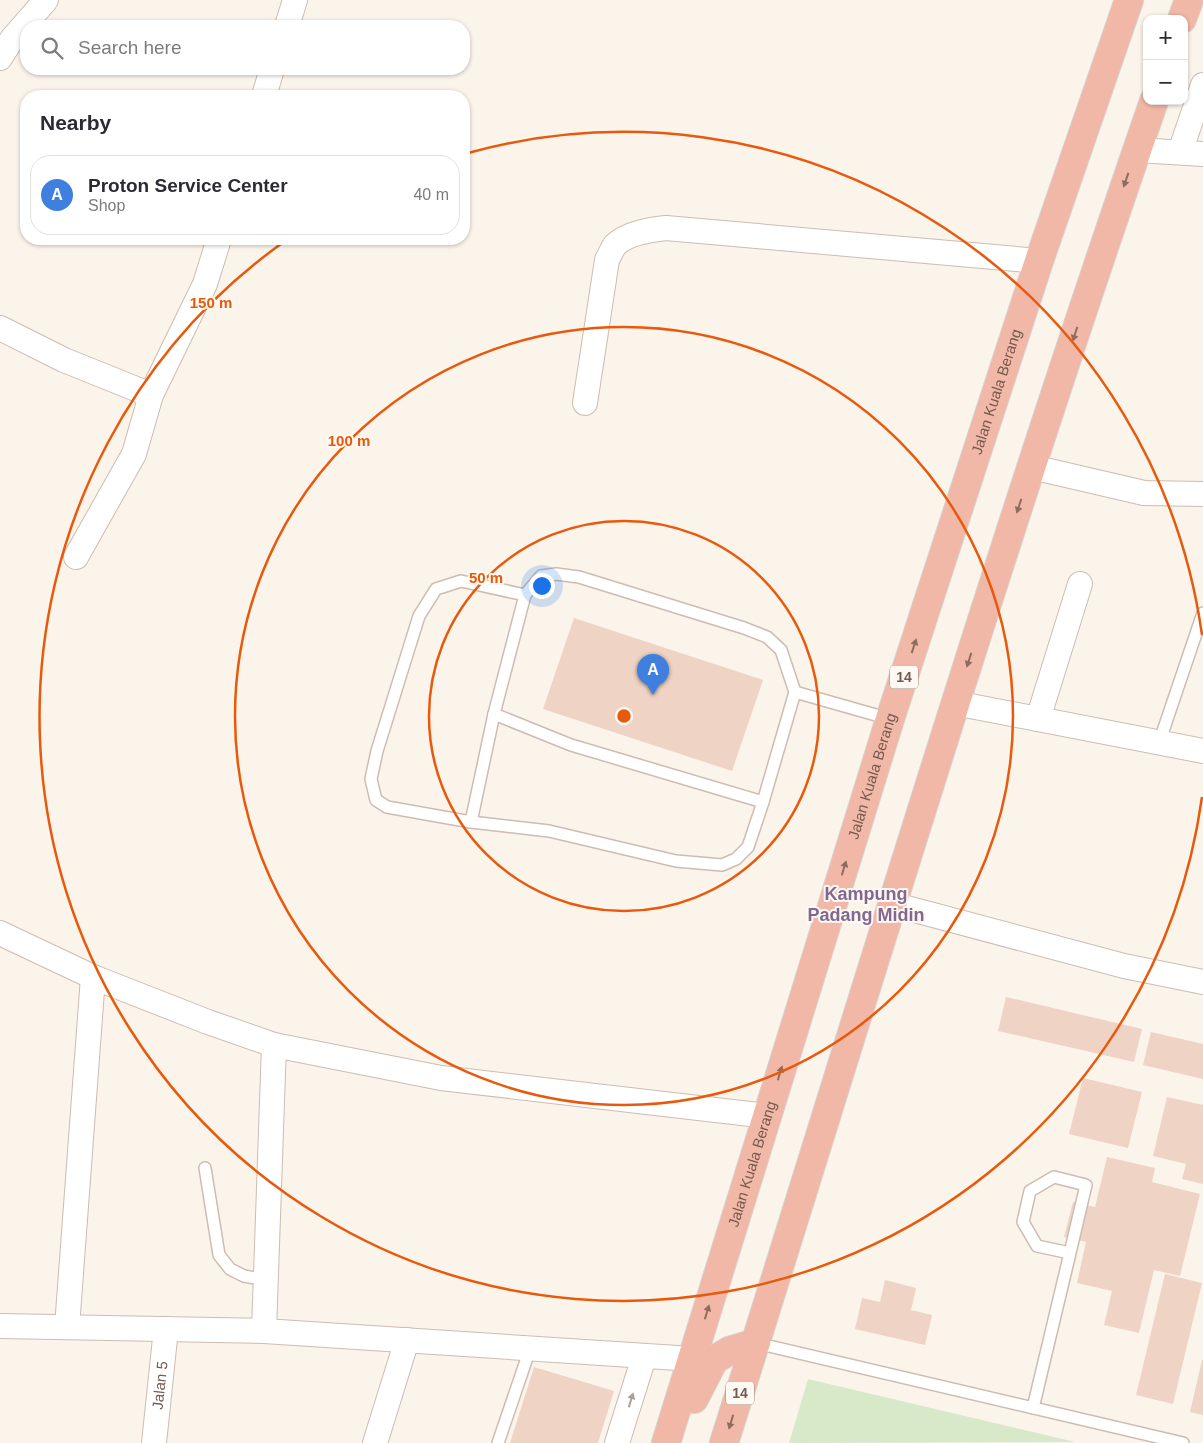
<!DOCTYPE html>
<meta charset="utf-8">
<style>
:root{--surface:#fff;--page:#f7f7f7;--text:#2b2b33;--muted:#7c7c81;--line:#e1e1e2;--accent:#dc7059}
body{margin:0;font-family:Helvetica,sans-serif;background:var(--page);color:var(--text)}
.controls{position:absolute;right:15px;top:15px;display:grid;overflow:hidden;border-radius:10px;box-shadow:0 1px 4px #0004}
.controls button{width:45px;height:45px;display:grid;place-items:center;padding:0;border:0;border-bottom:1px solid var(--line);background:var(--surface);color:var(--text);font:25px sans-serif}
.you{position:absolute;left:541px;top:585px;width:18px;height:18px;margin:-12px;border:4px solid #fff;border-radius:50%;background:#1a73e8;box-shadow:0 0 0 8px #1a73e833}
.badge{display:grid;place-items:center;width:32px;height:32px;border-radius:50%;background:var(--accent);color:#fff;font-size:16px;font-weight:700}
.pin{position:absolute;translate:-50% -41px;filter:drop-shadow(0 1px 2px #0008)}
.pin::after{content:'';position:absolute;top:26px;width:18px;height:15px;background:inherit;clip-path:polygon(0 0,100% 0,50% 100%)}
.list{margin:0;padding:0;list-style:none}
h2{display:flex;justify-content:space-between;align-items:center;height:65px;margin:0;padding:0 20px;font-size:21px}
h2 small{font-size:16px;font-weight:400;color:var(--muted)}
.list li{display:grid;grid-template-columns:32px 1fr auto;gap:15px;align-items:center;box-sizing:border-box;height:80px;margin:0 10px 10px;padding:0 10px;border:1px solid var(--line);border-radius:20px}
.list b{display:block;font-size:19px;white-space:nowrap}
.list p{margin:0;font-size:16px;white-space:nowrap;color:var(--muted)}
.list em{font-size:16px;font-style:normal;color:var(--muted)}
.icon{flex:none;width:28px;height:28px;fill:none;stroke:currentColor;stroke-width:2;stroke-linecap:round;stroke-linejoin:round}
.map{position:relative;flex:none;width:1203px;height:1443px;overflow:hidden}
.search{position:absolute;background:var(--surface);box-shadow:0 1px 4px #0004;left:20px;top:20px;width:450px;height:55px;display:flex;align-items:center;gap:12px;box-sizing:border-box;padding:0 18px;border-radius:20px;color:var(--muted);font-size:19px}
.panel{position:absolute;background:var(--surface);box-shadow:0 1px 4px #0004;left:20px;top:90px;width:450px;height:155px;border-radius:20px}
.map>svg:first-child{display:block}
</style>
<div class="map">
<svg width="1203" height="1443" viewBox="0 0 1203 1443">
<rect width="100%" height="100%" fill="#fbf4eb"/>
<path fill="#d8e9ca" d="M808,1379l267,63 -286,1z"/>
<g fill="#efd3c4">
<path d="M574,618l189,62 -31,91 -189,-62z"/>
<path d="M1006,997l136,32 -8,33 -136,-31z"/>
<path d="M1151,1032l52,12v35l-60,-14z"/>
<path d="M1083,1078l59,14 -14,56 -59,-14z"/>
<path d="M1167,1097l36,8v79l-21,-5 4,-15 -33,-8z"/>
<path d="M1107,1157l48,11 -3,14 48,12 -20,82 -26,-6 -15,63 -35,-8 8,-34 -35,-8 9,-41 -22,-5 9,-35 22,5z"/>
<path d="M1165,1274l37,9 -29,121 -37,-9z"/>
<path d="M885,1280l31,8 -5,22 21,5 -7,30 -70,-16 7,-31 18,4z"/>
<path d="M1202,1360h1v55l-13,-3z"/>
<path d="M534,1367l80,24 -16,52h-88z"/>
</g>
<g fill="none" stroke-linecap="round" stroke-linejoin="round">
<g stroke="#cdbcb1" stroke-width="14">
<g id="lane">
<path d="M525,595l16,-19 15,-2 23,3 165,51 23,9 14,13 14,42"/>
<path d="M494,714l77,31 192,57"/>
<path d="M1159,743l44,-130"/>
<path d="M471,822l23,-108 31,-119 -64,-14 -25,8 -17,27 -42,135 -6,28 5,21 11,7 84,15 78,9 127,30 46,4 14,-6 12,-12 15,-45 32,-110 95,27"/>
<path d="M205,1168l14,87 11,14 14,7 22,4"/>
<path d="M756,1343l427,100"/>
<path d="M1033,1408l37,-155 -33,-7 -14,-24 7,-31 24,-14 32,8 -16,68"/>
<path d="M498,1443l32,-94"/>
</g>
</g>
<g stroke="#cdbcb1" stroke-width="26">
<g id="street">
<path d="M287,26l8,-26"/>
<path d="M0,58l12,-19 34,-39"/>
<path d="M264,96l8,-27"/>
<path d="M1137,150l66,4"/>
<path d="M1180,152l23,-67"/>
<path d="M0,328l64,32 87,35"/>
<path d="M585,403l22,-143c3,-5 5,-11 8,-15 13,-12 34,-15 51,-17l373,33"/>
<path d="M1032,467l112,26 59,1"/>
<path d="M76,557l58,-103 17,-59 54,-111 14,-45"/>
<path d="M955,703l248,48"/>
<path d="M1038,719l42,-135"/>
<path d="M892,904l232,62 79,16"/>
<path d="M0,933l93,44 115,45 66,23 167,33 326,38"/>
<path d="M0,1326l264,5 429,28"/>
<path d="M67,1327l26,-350"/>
<path d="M264,1331l10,-286"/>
<path id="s1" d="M154,1443l12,-114"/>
<path d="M375,1443l32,-103"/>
<path d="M617,1443l27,-86"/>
</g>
</g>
<g stroke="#d8d1ce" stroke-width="30">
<g id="highway">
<path d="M1182,19l7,-19"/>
<path d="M694,1399l20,-39 15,-9 27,-8"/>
<path id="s2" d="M666,1443l224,-724 149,-458 90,-261"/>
<path d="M724,1443c141,-448 276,-898 430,-1342"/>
</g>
</g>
<use href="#lane" stroke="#fff" stroke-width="11"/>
<use href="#street" stroke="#fff" stroke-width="24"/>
<use href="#highway" stroke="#f1b7a7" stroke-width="28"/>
</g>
<defs><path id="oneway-solid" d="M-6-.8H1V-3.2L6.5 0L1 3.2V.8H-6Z" transform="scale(1.25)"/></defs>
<g fill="#8e6d61">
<use href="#oneway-solid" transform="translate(1126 180) rotate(109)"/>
<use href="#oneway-solid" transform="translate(1075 334) rotate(108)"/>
<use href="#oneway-solid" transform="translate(1019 506) rotate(108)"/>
<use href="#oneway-solid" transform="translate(914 646) rotate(-72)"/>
<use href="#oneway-solid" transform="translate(969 660) rotate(108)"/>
<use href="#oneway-solid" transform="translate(844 868) rotate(-73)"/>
<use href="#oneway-solid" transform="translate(780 1073) rotate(-73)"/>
<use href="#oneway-solid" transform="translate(707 1312) rotate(-73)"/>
<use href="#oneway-solid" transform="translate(731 1422) rotate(107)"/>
</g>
<use fill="#ac9d95" href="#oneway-solid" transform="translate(631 1400) rotate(-73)"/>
<g fill="none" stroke="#e8590c" stroke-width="2.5">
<circle cx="624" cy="716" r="195"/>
<circle cx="624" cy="716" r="389"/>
<path d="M1202 797A584 584 0 1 1 285 241M468 153A584 584 0 0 1 1202 635"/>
</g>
<g text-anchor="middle" stroke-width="4" stroke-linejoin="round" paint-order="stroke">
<g fill="#fef9f2" stroke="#9e8a80" stroke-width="1">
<rect x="890" y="665.5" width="28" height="23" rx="4"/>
<rect x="726" y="1381.5" width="28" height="23" rx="4"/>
</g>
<g font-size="14" font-weight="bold" fill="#755b4f">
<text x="904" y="682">14</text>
<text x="740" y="1398">14</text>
</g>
<g font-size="15" fill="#755b4f" stroke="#fef9f2">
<text dy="5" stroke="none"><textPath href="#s2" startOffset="1102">Jalan Kuala Berang</textPath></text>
<text dy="5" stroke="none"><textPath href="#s2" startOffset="698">Jalan Kuala Berang</textPath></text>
<text dy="5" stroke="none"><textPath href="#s2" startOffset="292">Jalan Kuala Berang</textPath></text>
<text dy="5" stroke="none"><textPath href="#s1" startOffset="58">Jalan 5</textPath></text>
</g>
<g font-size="18" font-weight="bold" fill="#816791" stroke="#fef9f2">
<text x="866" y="900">Kampung<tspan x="866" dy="21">Padang Midin</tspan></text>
</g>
</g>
<circle cx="624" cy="716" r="8" fill="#e8590c" stroke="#fef9f2" stroke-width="2.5"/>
<g font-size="15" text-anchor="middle" font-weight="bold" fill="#e8590c" stroke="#fef9f2" stroke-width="4" stroke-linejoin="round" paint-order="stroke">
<text x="211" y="308">150 m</text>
<text x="349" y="446">100 m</text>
<text x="486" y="583">50 m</text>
</g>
</svg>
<div class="controls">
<button>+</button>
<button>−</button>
</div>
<div class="you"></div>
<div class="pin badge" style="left:653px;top:695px;background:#3f7fe0">A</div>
<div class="search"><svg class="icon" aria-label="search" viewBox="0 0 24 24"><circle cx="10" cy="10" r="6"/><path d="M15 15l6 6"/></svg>Search here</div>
<section class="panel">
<h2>Nearby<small></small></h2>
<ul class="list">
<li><span class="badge" style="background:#3f7fe0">A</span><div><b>Proton Service Center</b><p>Shop</p></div><em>40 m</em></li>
</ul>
</section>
</div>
